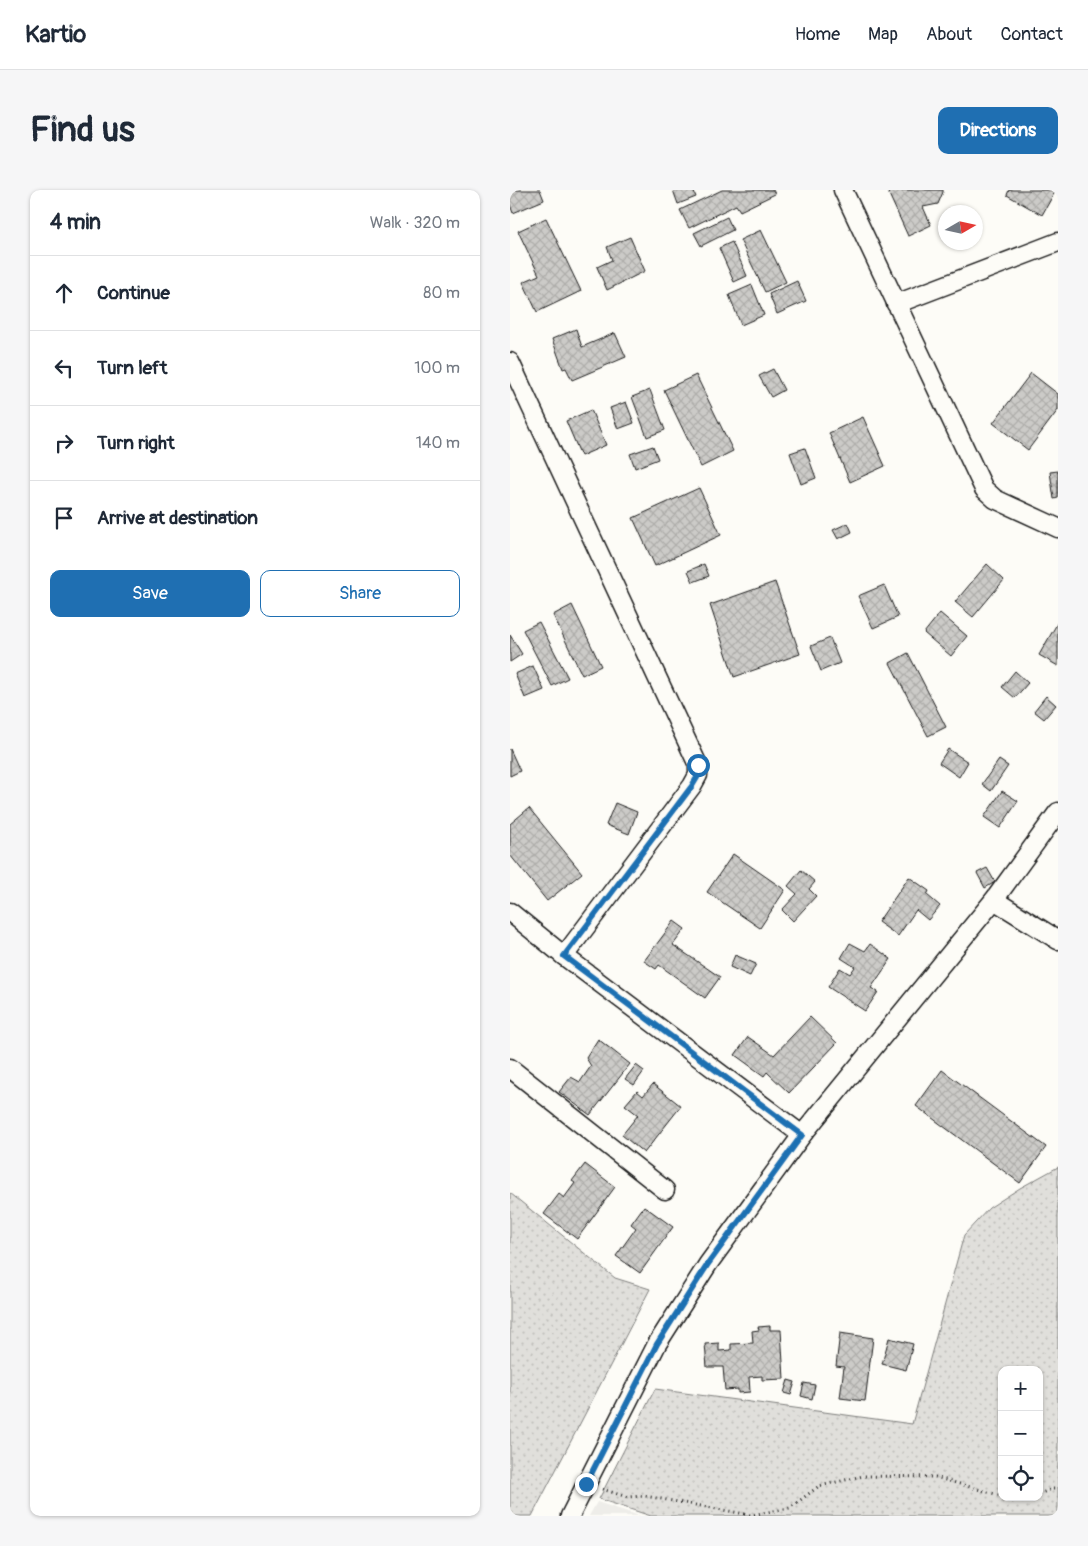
<!DOCTYPE html>
<meta charset="utf-8">
<style>
:root{--surface:#fff;--page:#f6f6f7;--text:#1f2937;--muted:#747a83;--line:#e0e1e3;--accent:#1f6fb2}
body{margin:0;font-family:Pangolin,sans-serif;background:var(--page);color:var(--text)}
.controls{position:absolute;right:15px;bottom:15px;display:grid;overflow:hidden;border-radius:10px;box-shadow:0 1px 4px #0004}
.controls button{width:45px;height:45px;display:grid;place-items:center;padding:0;border:0;border-bottom:1px solid var(--line);background:var(--surface);color:var(--text);font:25px sans-serif}
.compass{position:absolute;left:428px;top:15px;width:45px;height:45px;border-radius:50%;background:var(--surface);box-shadow:0 1px 4px #0004;rotate:81deg}
.stop{position:absolute;width:15px;height:15px;margin:-11px;border:4px solid #1f6fb2;border-radius:50%;background:#fff}
.stop.end{background:#1f6fb2;border-color:#fff;box-shadow:0 1px 5px #0008}
.list{margin:0;padding:0;list-style:none}
h2{display:flex;justify-content:space-between;align-items:center;height:65px;margin:0;padding:0 20px;font-size:21px}
h2 small{font-size:16px;font-weight:400;color:var(--muted)}
.list li{display:grid;grid-template-columns:32px 1fr auto;gap:15px;align-items:center;box-sizing:border-box;height:75px;padding:0 20px;border-top:1px solid var(--line)}
.list b{display:block;font-size:19px;white-space:nowrap}
.list em{font-size:16px;font-style:normal;color:var(--muted)}
.actions{display:flex;gap:10px;padding:15px 20px}
.actions a{flex:1;padding:11px 0;border:1px solid var(--accent);border-radius:10px;text-align:center;font-size:18px;color:var(--accent)}
.actions .main{background:var(--accent);color:#fff}
.icon{flex:none;width:28px;height:28px;fill:none;stroke:currentColor;stroke-width:2;stroke-linecap:round;stroke-linejoin:round}
.map{position:relative;flex:none;width:548px;height:1326px;overflow:hidden;border-radius:10px}
header{display:flex;align-items:center;gap:30px;box-sizing:border-box;height:70px;padding:0 25px;background:var(--surface);border-bottom:1px solid var(--line)}
header strong{font-size:24px}
nav{display:flex;gap:28px;margin-inline-start:auto;font-size:18px}
.intro{display:flex;align-items:center;justify-content:space-between;box-sizing:border-box;height:120px;padding:0 30px}
h1{margin:0;font-size:35px}
.button{padding:12px 22px;border-radius:10px;background:var(--accent);color:#fff;font-size:18px;font-weight:700}
main{display:flex;gap:30px;padding:0 30px}
aside{flex:1;background:var(--surface);border-radius:10px;box-shadow:0 1px 4px #0004}
.map>svg:first-child{display:block}
</style>
<header>
<strong>Kartio</strong>
<nav><a>Home</a><a>Map</a><a>About</a><a>Contact</a></nav>
</header>
<div class="intro"><h1>Find us</h1><a class="button">Directions</a></div>
<main>
<aside>
<h2>4 min<small>Walk · 320 m</small></h2>
<ul class="list">
<li><svg class="icon" aria-label="ahead" viewBox="0 0 24 24"><path d="M12 20V5M6 11l6-6 6 6"/></svg><div><b>Continue</b></div><em>80 m</em></li>
<li><svg class="icon" aria-label="left" viewBox="0 0 24 24"><path d="M17 20v-9H6M10 6l-5 5 5 5"/></svg><div><b>Turn left</b></div><em>100 m</em></li>
<li><svg class="icon" aria-label="right" viewBox="0 0 24 24"><path d="M7 20v-9h11M14 6l5 5-5 5"/></svg><div><b>Turn right</b></div><em>140 m</em></li>
<li><svg class="icon" aria-label="arrive" viewBox="0 0 24 24"><path d="M6 21V4h12l-3 4 3 4H6"/></svg><div><b>Arrive at destination</b></div></li>
</ul>
<div class="actions"><a class="main">Save</a><a>Share</a></div>
</aside>
<div class="map">
<svg width="548" height="1326" viewBox="0 0 548 1326">
<defs>
<pattern id="grass-dots" width="8" height="8" patternUnits="userSpaceOnUse" patternTransform="scale(1.25)"><rect width="8" height="8" fill="#e0dfdb"/><path d="M2 2h.1M6 6h.1" fill="none" stroke="#c0bfbb" stroke-width="1.8" stroke-linecap="round"/></pattern>
<pattern id="building-cross-hatch" width="8" height="8" patternUnits="userSpaceOnUse" patternTransform="scale(1.25)"><rect width="8" height="8" fill="#cccbc8"/><path d="M0 0l8 8M0 8l8-8" fill="none" stroke="#afaeab"/></pattern>
</defs>
<rect width="100%" height="100%" fill="#fdfcf7"/>
<filter id="ink" filterUnits="userSpaceOnUse"><feTurbulence type="fractalNoise" baseFrequency=".02" numOctaves="2"/><feDisplacementMap in="SourceGraphic" scale="10" xChannelSelector="R" yChannelSelector="G"/><feConvolveMatrix kernelMatrix="1 2 1 2 8 2 1 2 1" color-interpolation-filters="sRGB"/></filter>
<g filter="url(#ink)">
<path fill="#eeede9" d="M87,1312l43,14h-51z"/>
<g fill="url(#grass-dots)" stroke="#7e7e7c" fill-rule="evenodd">
<path d="M548,977v349h-407l-52,-17 56,-110 257,35 52,-189 25,-27 31,-20zM492,1180h37v127h-37z"/>
<path d="M0,1003l105,85 35,11 -118,227h-22z"/>
</g>
<g fill="url(#building-cross-hatch)" stroke="#1c1c1c">
<path d="M0,0h30l4,10 -31,13 -3,-8z"/>
<path d="M163,0h20l3,7 -18,7z"/>
<path d="M212,0h51l2,4 -35,17 -4,-6 -47,23 -9,-18z"/>
<path d="M377,0h56v2l-5,12 -15,3 8,18 -23,11z"/>
<path d="M499,0h47l-14,25 -35,-20z"/>
<path d="M217,27l6,13 -32,16 -7,-13z"/>
<path d="M36,28l35,73 -44,21 -14,-30 16,-7 -21,-44z"/>
<path d="M251,40l25,52 -21,10 -25,-52z"/>
<path d="M120,47l15,34 -38,19 -10,-23 15,-7 -5,-13z"/>
<path d="M222,52l15,34 -13,6 -15,-34z"/>
<path d="M287,91l9,20 -29,13 -8,-20z"/>
<path d="M242,95l12,30 -23,10 -12,-30z"/>
<path d="M66,139l6,18 33,-14 11,24 -54,23 -6,-12 -3,1 -11,-30z"/>
<path d="M263,179l11,21 -13,7 -12,-21z"/>
<path d="M521,183l27,21v16l-30,40 -35,-27z"/>
<path d="M186,185l37,76 -32,16 -37,-77z"/>
<path d="M140,200l15,40 -18,7 -15,-40z"/>
<path d="M116,212l8,21 -16,6 -8,-21z"/>
<path d="M81,220l15,35 -25,11 -15,-35z"/>
<path d="M353,227l22,49 -35,16 -21,-49z"/>
<path d="M143,256l5,13 -23,9 -5,-14z"/>
<path d="M295,258l11,30 -15,6 -11,-31z"/>
<path d="M548,281v27l-4,1 -4,-27z"/>
<path d="M189,298l22,47 -66,31 -22,-48z"/>
<path d="M338,333l4,9 -14,7 -5,-9z"/>
<path d="M194,374l5,12 -16,6 -5,-11z"/>
<path d="M477,374l17,16 -31,37 -18,-15z"/>
<path d="M265,392l25,72 -66,23 -24,-72z"/>
<path d="M374,395l14,32 -25,11 -15,-32z"/>
<path d="M62,415l29,61 -19,9 -29,-60z"/>
<path d="M430,423l27,23 -16,20 -27,-23z"/>
<path d="M29,432l29,56 -16,8 -29,-56z"/>
<path d="M548,432v44l-19,-11z"/>
<path d="M0,445l12,19 -12,8z"/>
<path d="M320,448l10,25 -19,8 -10,-25z"/>
<path d="M398,463l38,74 -18,9 -38,-73z"/>
<path d="M23,476l11,24 -19,8 -10,-24z"/>
<path d="M505,481l13,12 -13,15 -13,-11z"/>
<path d="M536,506l10,9 -12,14 -10,-8z"/>
<path d="M0,559l10,22 -10,5z"/>
<path d="M438,559l20,13 -9,15 -20,-14z"/>
<path d="M489,570l9,6 -17,25 -9,-7z"/>
<path d="M492,601l16,10 -18,27 -16,-11z"/>
<path d="M105,613l22,9 -8,22 -23,-9z"/>
<path d="M19,618l53,65 -35,28 -37,-46v-31z"/>
<path d="M223,664l52,36 -25,38 -53,-36z"/>
<path d="M477,678l8,14 -10,6 -8,-15z"/>
<path d="M291,680l14,12 -6,7 7,7 -23,25 -11,-11 15,-16 -9,-8z"/>
<path d="M399,687l20,14 -2,4 13,11 -12,14 -12,-10 -18,26 -20,-14z"/>
<path d="M164,731l11,8 -12,16 47,32 -15,21 -46,-33 -3,4 -12,-8z"/>
<path d="M340,753l15,8 5,-7 21,15 -20,29 7,4 -13,19 -37,-24 12,-19 10,6 5,-7 -14,-9z"/>
<path d="M225,765l21,9 -6,12 -20,-9z"/>
<path d="M300,827l27,26 -48,50 -22,-21 -3,4 -29,-21 13,-18 26,18z"/>
<path d="M88,849l32,25 -40,51 -31,-23 12,-15 9,5 11,-16 -5,-8z"/>
<path d="M126,875l8,6 -10,14 -9,-6z"/>
<path d="M432,880l104,77 -26,36 -104,-77z"/>
<path d="M143,894l28,22 -37,47 -22,-18 16,-20 -13,-10 12,-14 6,5z"/>
<path d="M75,974l30,23 -38,52 -33,-25 15,-20 5,4 11,-15 -3,-2z"/>
<path d="M134,1016l29,21 -33,46 -24,-17 20,-28 -5,-4z"/>
<path d="M260,1136v4h11l3,49 -22,1v-4l-13,1 1,15 -12,1v-4l-13,1 -2,-23h-16l-2,-23 14,-1v8l12,-1v-6l22,-1 -1,-12 7,-1 -1,-3z"/>
<path d="M330,1143l33,5 -8,63 -25,-3 4,-31 -8,-1z"/>
<path d="M379,1148l24,6 -7,26 -24,-6z"/>
<path d="M278,1190l7,2 -4,13 -7,-2z"/>
<path d="M294,1193l11,2 -3,14 -11,-3z"/>
</g>
<g fill="none" stroke-linecap="round" stroke-linejoin="round">
<g stroke="#1c1c1c" stroke-width="21">
<g id="minor">
<path d="M333,0l141,299 11,10 63,29"/>
<path d="M386,114l162,-62"/>
<path d="M0,172l188,403v10l-6,11 -128,170"/>
<path d="M484,710l64,40"/>
<path d="M0,722l54,44 238,179"/>
<path d="M0,878l155,122"/>
<path d="M60,1326l87,-172 51,-80 94,-129 192,-235 64,-88"/>
</g>
</g>
<g stroke="#1c1c1c" stroke-width="3" stroke-dasharray="1 4" stroke-linecap="butt">
<path d="M92,1299l25,8 18,-1 106,19 39,-7 29,-22 44,-10 72,1 67,19"/>
<path d="M529,1304l13,-5h6"/>
<path d="M497,1307l12,4 10,-4"/>
</g>
<use href="#minor" stroke="#fdfcf7" stroke-width="18"/>
</g>
</g>
<g fill="none" stroke-linecap="round" stroke-linejoin="round" filter="url(#ink)">
<path stroke="#1f6fb2" stroke-width="6" d="M76,1294l71,-140 51,-80 94,-129 -238,-179 128,-170 6,-10v-11"/>
</g>
</svg>
<div class="controls">
<button>+</button>
<button>−</button>
<button><svg class="icon" aria-label="locate" viewBox="0 0 24 24"><circle cx="12" cy="12" r="6"/><path d="M12 2v4M12 18v4M2 12h4M18 12h4"/></svg></button>
</div>
<svg class="compass" viewBox="-18 -18 36 36"><path d="M0-13l5 13h-10z" fill="#e53935"/><path d="M0 13l5-13h-10z" fill="#747a83"/></svg>
<div class="stop" style="left:188px;top:575px"></div>
<div class="stop end" style="left:76px;top:1294px"></div>
</div>
</main>
